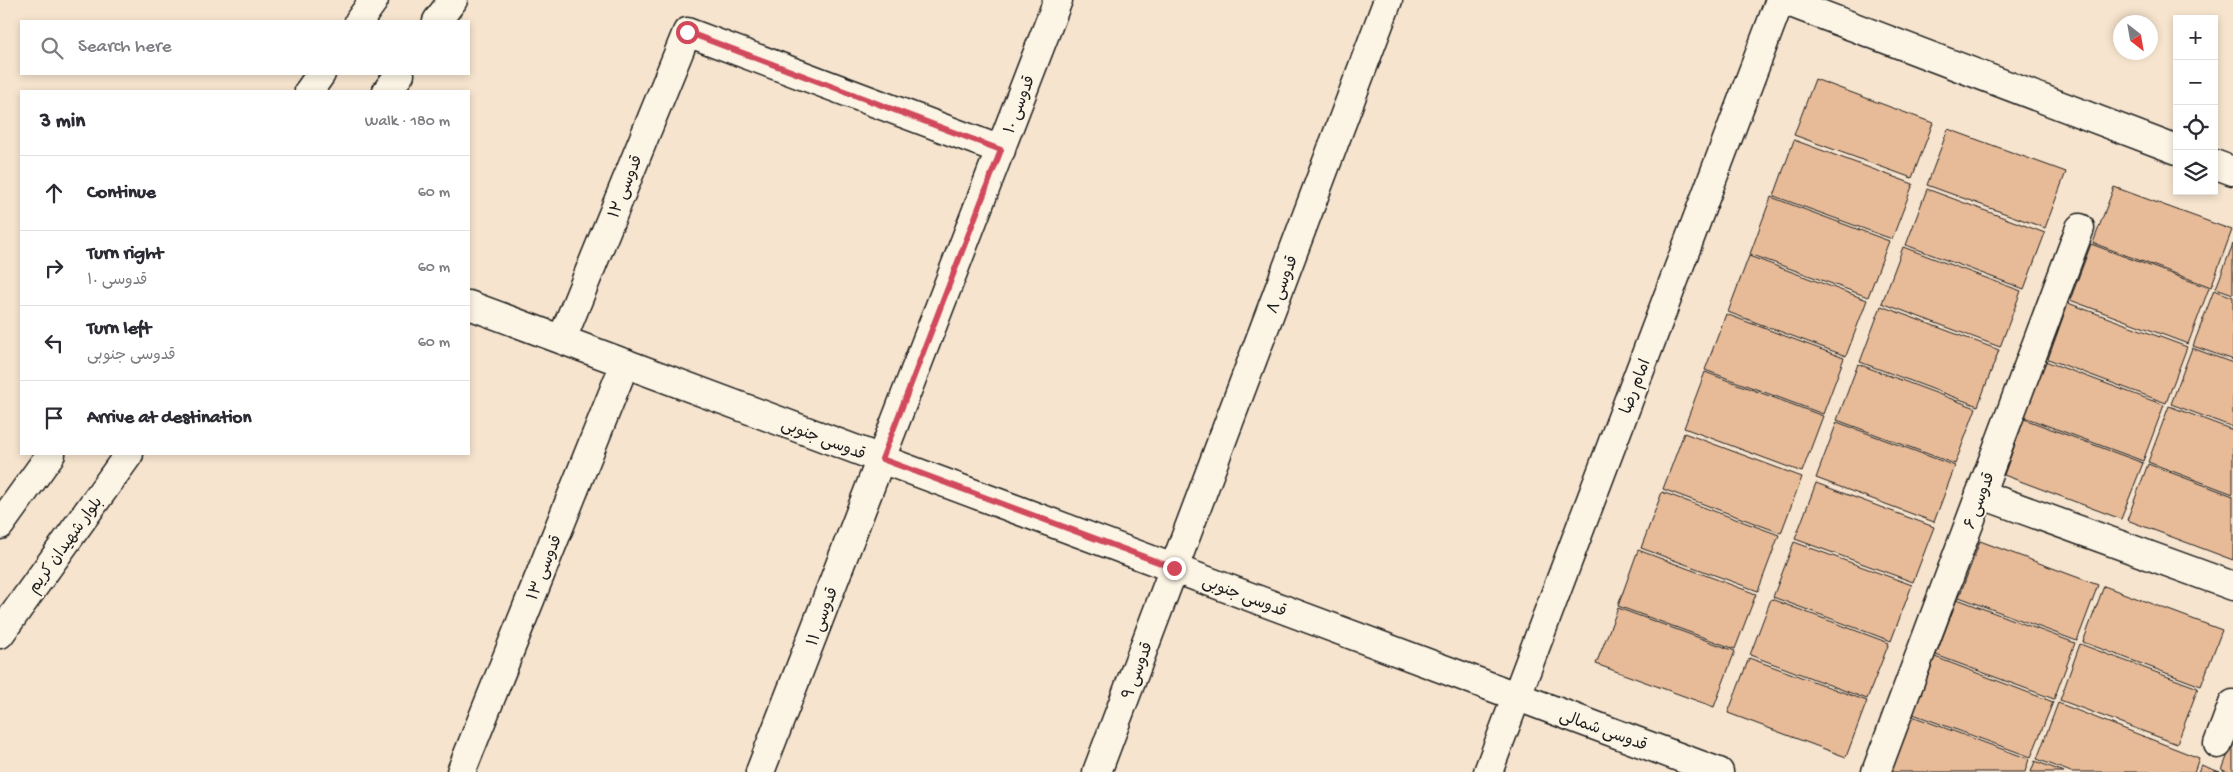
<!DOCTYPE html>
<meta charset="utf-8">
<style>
:root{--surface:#fff;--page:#f2f2f3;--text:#2b2b33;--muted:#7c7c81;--line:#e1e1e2}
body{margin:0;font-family:"Gochi Hand","Playpen Sans Arabic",sans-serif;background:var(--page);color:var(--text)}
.controls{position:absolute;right:15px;top:15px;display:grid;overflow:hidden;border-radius:0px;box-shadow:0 2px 8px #0003}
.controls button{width:45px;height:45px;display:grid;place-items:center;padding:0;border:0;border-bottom:1px solid var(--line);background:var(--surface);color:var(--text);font:25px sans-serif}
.compass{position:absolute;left:2113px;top:15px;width:45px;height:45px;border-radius:50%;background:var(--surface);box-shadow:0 2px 8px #0003;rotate:149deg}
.stop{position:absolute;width:15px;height:15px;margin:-11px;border:4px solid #d1495b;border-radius:50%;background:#fff}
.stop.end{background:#d1495b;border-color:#fff;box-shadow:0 1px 5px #0008}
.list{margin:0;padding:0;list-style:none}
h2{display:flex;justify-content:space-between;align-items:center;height:65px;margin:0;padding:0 20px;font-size:21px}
h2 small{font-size:16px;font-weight:400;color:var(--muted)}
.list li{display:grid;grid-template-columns:32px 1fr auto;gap:15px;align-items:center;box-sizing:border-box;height:75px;padding:0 20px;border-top:1px solid var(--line)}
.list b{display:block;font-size:19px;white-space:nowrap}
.list p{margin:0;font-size:16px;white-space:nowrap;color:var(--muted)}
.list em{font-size:16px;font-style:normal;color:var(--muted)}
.icon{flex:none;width:28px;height:28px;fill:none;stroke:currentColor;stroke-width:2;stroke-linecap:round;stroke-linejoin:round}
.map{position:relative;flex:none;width:2233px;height:772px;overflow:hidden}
.search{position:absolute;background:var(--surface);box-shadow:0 2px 8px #0003;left:20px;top:20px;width:450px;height:55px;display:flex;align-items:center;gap:12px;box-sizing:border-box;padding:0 18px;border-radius:0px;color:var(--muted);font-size:19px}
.panel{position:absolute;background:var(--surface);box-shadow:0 2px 8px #0003;left:20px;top:90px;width:450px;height:365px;border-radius:0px}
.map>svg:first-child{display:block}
</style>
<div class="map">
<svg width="2233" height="772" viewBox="0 0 2233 772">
<rect width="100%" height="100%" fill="#f6e4ce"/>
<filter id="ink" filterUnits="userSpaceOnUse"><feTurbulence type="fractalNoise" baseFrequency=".02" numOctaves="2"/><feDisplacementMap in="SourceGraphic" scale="10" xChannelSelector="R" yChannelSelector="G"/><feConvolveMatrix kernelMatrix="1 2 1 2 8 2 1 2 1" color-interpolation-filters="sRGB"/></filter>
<g filter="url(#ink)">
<g fill="#e8bb98" stroke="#1c1c1c">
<path d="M1815,79l118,44 -21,55 -118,-43z"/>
<path d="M1948,129l118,43 -21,56 -118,-43z"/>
<path d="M1794,140l119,44 -21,55 -118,-43z"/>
<path d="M2114,187l118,43 -21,57 -118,-44z"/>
<path d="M1927,189l118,44 -21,56 -118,-44z"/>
<path d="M1771,197l118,44 -21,56 -118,-43z"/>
<path d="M2091,244l118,44 -21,56 -118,-44z"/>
<path d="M2233,244v50l-17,-6z"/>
<path d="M1903,247l118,44 -21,56 -118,-44z"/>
<path d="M1749,256l118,44 -21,56 -118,-44z"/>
<path d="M2214,290l19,7v63l-40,-14z"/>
<path d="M2068,303l119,44 -21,56 -118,-44z"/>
<path d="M1881,306l118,44 -21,56 -118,-44z"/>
<path d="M1726,314l118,44 -21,56 -118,-44z"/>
<path d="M2192,348l41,15v64l-62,-23z"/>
<path d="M2045,361l119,44 -21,56 -119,-44z"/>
<path d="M1858,364l118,44 -21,56 -118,-44z"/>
<path d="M1705,372l118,44 -21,56 -118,-44z"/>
<path d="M2169,406l64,24v64l-85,-32z"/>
<path d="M2024,419l119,44 -22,56 -117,-44z"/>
<path d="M1837,422l118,44 -21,56 -118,-44z"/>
<path d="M1684,433l118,44 -21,56 -118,-44z"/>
<path d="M2148,464l85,32v64l-106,-40z"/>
<path d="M1816,483l118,44 -21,55 -118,-43z"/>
<path d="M1662,492l117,43 -21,56 -117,-43z"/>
<path d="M1980,541l118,44 -21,56 -118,-44z"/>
<path d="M1794,542l118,43 -21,56 -118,-44z"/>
<path d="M1638,550l118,44 -21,55 -117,-43z"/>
<path d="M2104,586l118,44 -21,56 -118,-44z"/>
<path d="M1771,599l118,44 -22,56 -117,-44z"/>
<path d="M1957,599l118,44 -21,56 -118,-44z"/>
<path d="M1618,608l117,43 -21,56 -118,-43z"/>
<path d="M2080,644l118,44 -21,56 -117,-44z"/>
<path d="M1935,657l118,45 -22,55 -118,-43z"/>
<path d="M1749,658l118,43 -21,56 -118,-44z"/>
<path d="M2058,703l141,55 -5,14h-123l-34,-13z"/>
<path d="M1912,716l117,43 -4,13h-135z"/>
<path d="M2233,741v31h-5l-6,-2z"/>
<path d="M2035,761l29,11h-33z"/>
<path d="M2201,765l19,7h-22z"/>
</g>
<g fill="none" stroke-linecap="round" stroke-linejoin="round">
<g stroke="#1c1c1c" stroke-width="31">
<g id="street">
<path d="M1783,0l394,150"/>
<path d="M2214,164l19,7"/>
<path d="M562,339l125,-307 314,118"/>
<path d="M1980,494l253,92"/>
<path d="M2218,744l15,-40"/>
<path d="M461,772l164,-409"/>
<path d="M760,772l298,-772"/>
<path d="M1097,772l291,-772"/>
<path d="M1876,772l204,-544"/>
</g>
</g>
<g stroke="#1c1c1c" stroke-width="31">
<g id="secondary">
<path d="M359,21l15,-21"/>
<path d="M437,21l16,-21"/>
<path d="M309,91l12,-17"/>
<path d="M387,91l13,-17"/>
<path d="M469,305l1250,467"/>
<path d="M0,525l51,-71"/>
<path d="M0,634l129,-180"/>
<path d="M1488,772l292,-772"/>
</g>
</g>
<use href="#street" stroke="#fcf5e5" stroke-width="28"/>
<use href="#secondary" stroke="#fcf5e5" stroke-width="28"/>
</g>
</g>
<g fill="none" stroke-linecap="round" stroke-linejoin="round" filter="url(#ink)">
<path stroke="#d1495b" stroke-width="6" d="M687,32l314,118 -119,309 292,109"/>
</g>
<g text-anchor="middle" stroke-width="4" stroke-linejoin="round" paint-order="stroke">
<g font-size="16" fill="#1c1c1c" stroke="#fcf5e5">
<text transform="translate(1018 104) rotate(-69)" y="6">قدوسی ۱۰</text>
<text transform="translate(624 186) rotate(-68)" y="6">قدوسی ۱۲</text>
<text transform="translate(1281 284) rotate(-69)" y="6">قدوسی ۸</text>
<text transform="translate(1634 386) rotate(-69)" y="6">امام رضا</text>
<text transform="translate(824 438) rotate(21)" y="6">قدوسی جنوبی</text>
<text transform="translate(1978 500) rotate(-69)" y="6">قدوسی ۶</text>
<text transform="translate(64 544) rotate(-54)" y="6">بلوار شهیدان کریم</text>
<text transform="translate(543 567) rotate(-68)" y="6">قدوسی ۱۳</text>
<text transform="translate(1245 595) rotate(21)" y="6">قدوسی جنوبی</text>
<text transform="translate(821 616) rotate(-69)" y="6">قدوسی ۱۱</text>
<text transform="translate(1136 670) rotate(-69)" y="6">قدوسی ۹</text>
<text transform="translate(1604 729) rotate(20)" y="6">قدوسی شمالی</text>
</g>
</g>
</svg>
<div class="controls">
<button>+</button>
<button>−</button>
<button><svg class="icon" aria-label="locate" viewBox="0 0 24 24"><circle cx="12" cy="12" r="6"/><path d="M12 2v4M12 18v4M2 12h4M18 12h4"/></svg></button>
<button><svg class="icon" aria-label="layers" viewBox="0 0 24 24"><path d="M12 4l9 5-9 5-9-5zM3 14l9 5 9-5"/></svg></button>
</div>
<svg class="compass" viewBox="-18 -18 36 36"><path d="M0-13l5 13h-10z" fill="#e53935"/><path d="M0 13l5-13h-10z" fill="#7c7c81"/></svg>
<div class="stop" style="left:687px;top:32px"></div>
<div class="stop end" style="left:1174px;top:568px"></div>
<div class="search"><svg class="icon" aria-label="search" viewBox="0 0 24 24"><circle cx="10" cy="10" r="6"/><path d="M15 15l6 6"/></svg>Search here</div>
<section class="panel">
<h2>3 min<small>Walk · 180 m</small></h2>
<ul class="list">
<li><svg class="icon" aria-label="ahead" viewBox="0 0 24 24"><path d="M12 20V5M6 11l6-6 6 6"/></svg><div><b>Continue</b></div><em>60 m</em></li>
<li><svg class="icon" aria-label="right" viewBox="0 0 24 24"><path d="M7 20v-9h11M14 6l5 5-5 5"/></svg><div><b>Turn right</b><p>قدوسی ۱۰</p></div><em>60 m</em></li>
<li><svg class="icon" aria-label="left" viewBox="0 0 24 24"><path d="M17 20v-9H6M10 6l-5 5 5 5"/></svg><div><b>Turn left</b><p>قدوسی جنوبی</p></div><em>60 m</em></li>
<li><svg class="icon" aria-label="arrive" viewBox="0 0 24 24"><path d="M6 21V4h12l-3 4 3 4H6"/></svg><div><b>Arrive at destination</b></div></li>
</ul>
</section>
</div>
